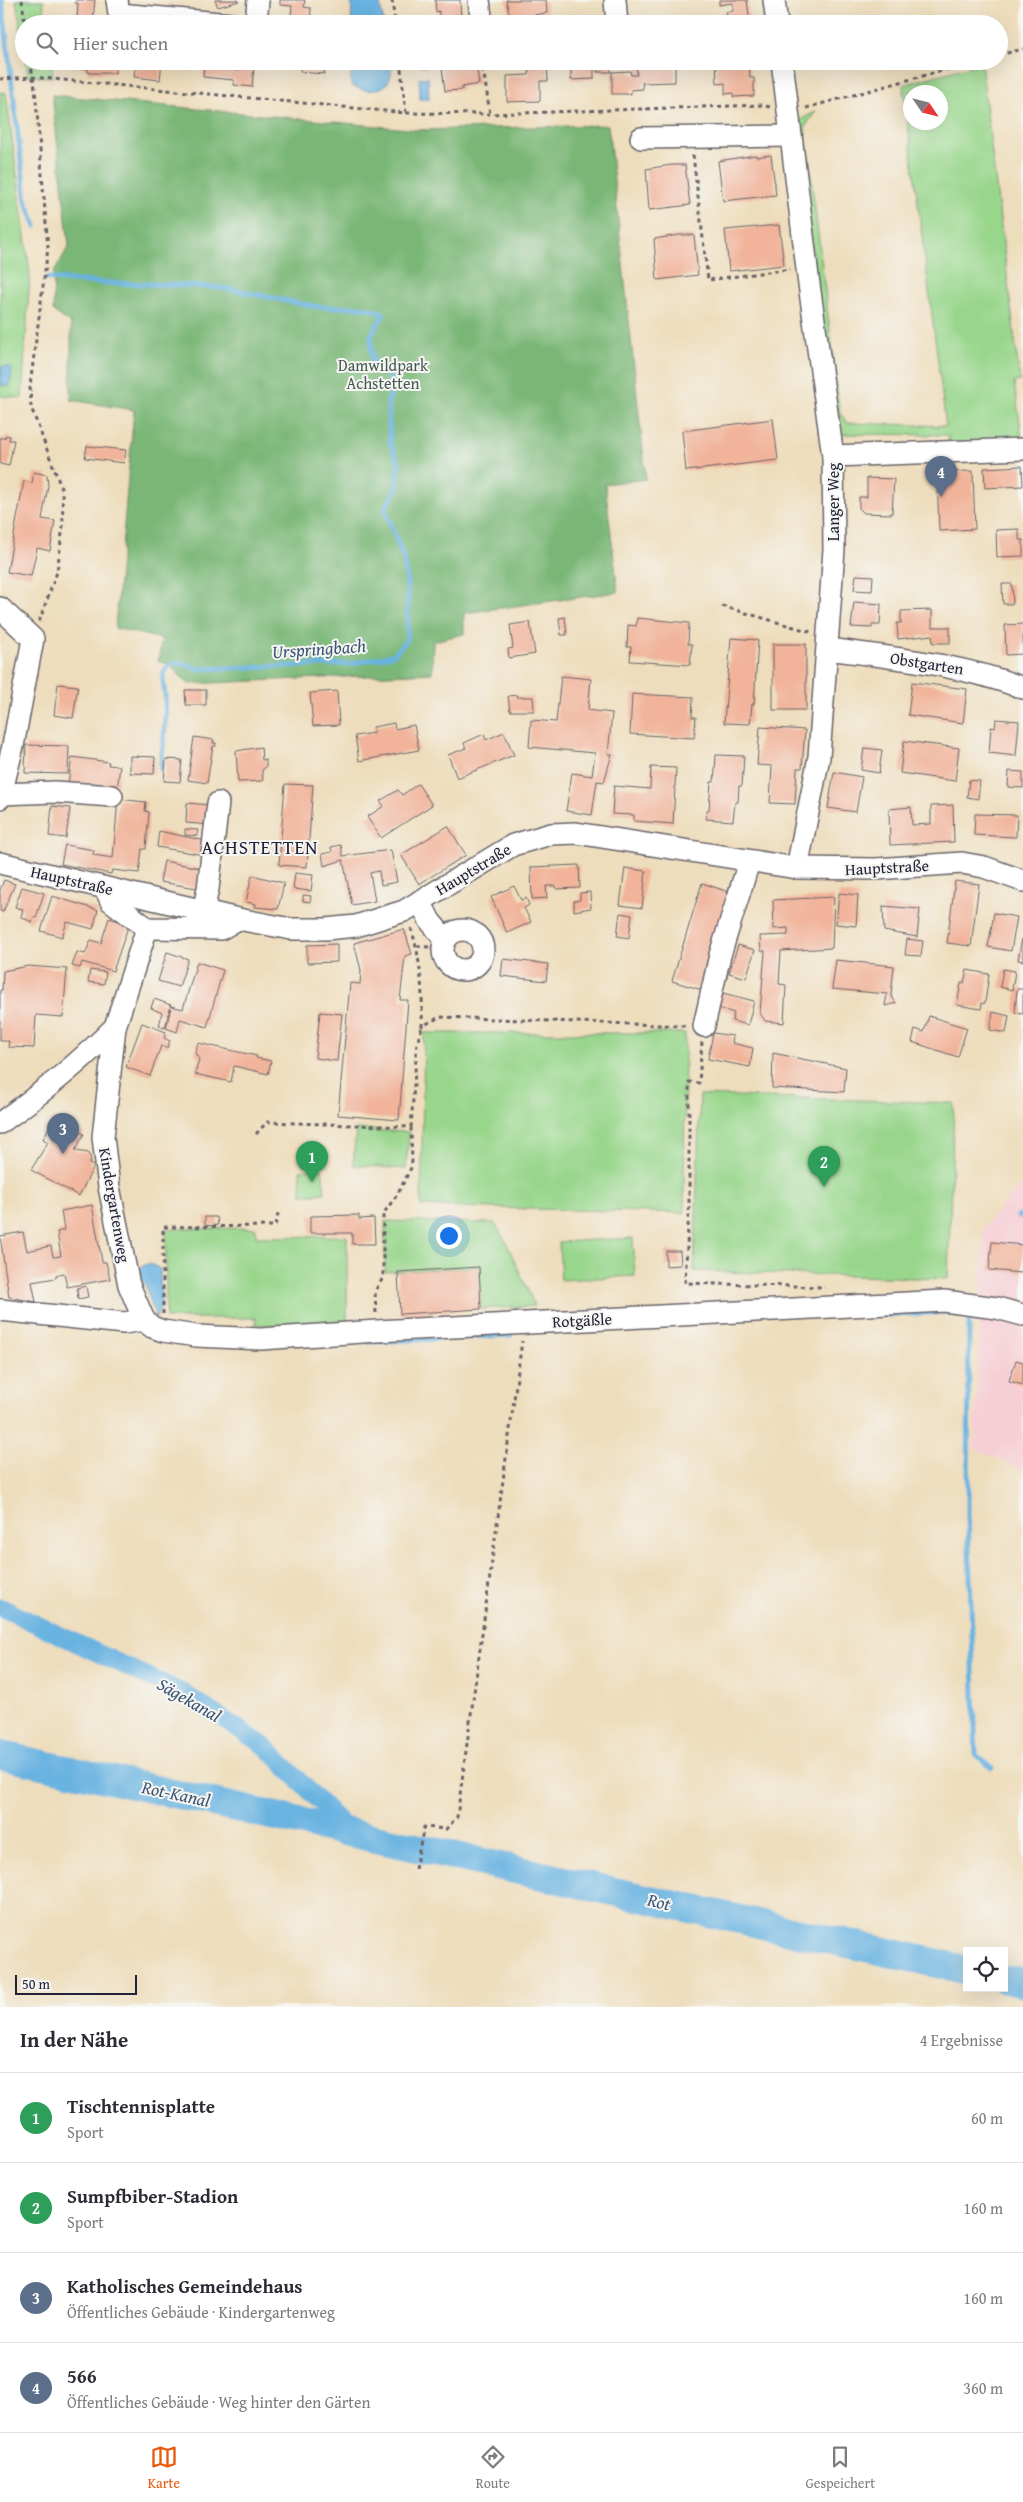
<!DOCTYPE html>
<html lang="de">
<meta charset="utf-8">
<style>
:root{--surface:#fff;--page:#f7f7f7;--text:#2b2b33;--muted:#7c7c81;--line:#e1e1e2;--accent:#ea580c}
body{margin:0;font-family:"Gentium Book Plus",serif;background:var(--page);color:var(--text)}
.controls{position:absolute;right:15px;bottom:15px;display:grid;overflow:hidden;border-radius:0px;box-shadow:0 5px 20px #0002}
.controls button{width:45px;height:45px;display:grid;place-items:center;padding:0;border:0;border-bottom:1px solid var(--line);background:var(--surface);color:var(--text);font:25px sans-serif}
.compass{position:absolute;left:903px;top:85px;width:45px;height:45px;border-radius:50%;background:var(--surface);box-shadow:0 5px 20px #0002;rotate:125deg}
.scale{position:absolute;left:15px;bottom:12px;width:122px;box-sizing:border-box;padding-left:5px;border:2px solid #22223b;border-top:0;font-size:14px;line-height:18px;white-space:nowrap;color:#22223b;-webkit-text-stroke:4px #f6f6f2;paint-order:stroke}
.you{position:absolute;left:448px;top:1235px;width:18px;height:18px;margin:-12px;border:4px solid #fff;border-radius:50%;background:#1a73e8;box-shadow:0 0 0 8px #1a73e833}
.badge{display:grid;place-items:center;width:32px;height:32px;border-radius:50%;background:var(--accent);color:#fff;font-size:16px;font-weight:700}
.pin{position:absolute;translate:-50% -41px;filter:drop-shadow(0 1px 2px #0008)}
.pin::after{content:'';position:absolute;top:26px;width:18px;height:15px;background:inherit;clip-path:polygon(0 0,100% 0,50% 100%)}
.list{margin:0;padding:0;list-style:none}
h2{display:flex;justify-content:space-between;align-items:center;height:65px;margin:0;padding:0 20px;font-size:21px}
h2 small{font-size:16px;font-weight:400;color:var(--muted)}
.list li{display:grid;grid-template-columns:32px 1fr auto;gap:15px;align-items:center;box-sizing:border-box;height:90px;padding:0 20px;border-top:1px solid var(--line)}
.list b{display:block;font-size:19px;white-space:nowrap}
.list p{margin:0;font-size:16px;white-space:nowrap;color:var(--muted)}
.list em{font-size:16px;font-style:normal;color:var(--muted)}
.icon{flex:none;width:28px;height:28px;fill:none;stroke:currentColor;stroke-width:2;stroke-linecap:round;stroke-linejoin:round}
.map{position:relative;flex:none;width:1023px;height:2007px;overflow:hidden}
.search{position:absolute;background:var(--surface);box-shadow:0 5px 20px #0002;left:15px;right:15px;top:15px;height:55px;display:flex;align-items:center;gap:12px;box-sizing:border-box;padding:0 18px;border-radius:28px;color:var(--muted);font-size:19px}
.sheet{height:425px;background:var(--surface)}
nav{display:flex;justify-content:space-around;align-items:center;box-sizing:border-box;height:70px;border-top:1px solid var(--line);background:var(--surface);font-size:14px;color:var(--muted)}
nav a{display:grid;justify-items:center;gap:2px}
nav .on{color:var(--accent)}
.map>svg:first-child{display:block}
</style>
<div class="map">
<svg width="1023" height="2007" viewBox="0 0 1023 2007">
<rect width="100%" height="100%" fill="#f6f6f2"/>
<filter id="ink" filterUnits="userSpaceOnUse"><feTurbulence type="fractalNoise" baseFrequency=".02" numOctaves="2"/><feDisplacementMap in="SourceGraphic" scale="10" xChannelSelector="R" yChannelSelector="G"/><feConvolveMatrix kernelMatrix="1 2 1 2 8 2 1 2 1" color-interpolation-filters="sRGB"/></filter>
<filter id="wash" filterUnits="userSpaceOnUse"><feTurbulence type="fractalNoise" baseFrequency=".0096" numOctaves="4" result="noise"/><feDisplacementMap in="SourceGraphic" scale="20" xChannelSelector="R" yChannelSelector="G"/><feGaussianBlur stdDeviation="1.12" result="paint"/><feColorMatrix in="noise" values="0 0 0 0 0 0 0 0 0 0 0 0 0 0 0 0 0 1.4 0 .05"/><feComposite in="paint" operator="in"/></filter>
<g filter="url(#wash)">
<rect width="100%" height="100%" fill="#eeddbc"/>
<path fill="#f6cfd6" d="M1023,1182v287l-49,-20 10,-222z"/>
<g fill="#98d68b" stroke="#5d7c63" fill-rule="evenodd">
<path d="M16,0h27l3,24h-22v25z"/>
<path d="M26,61h25l2,16 -25,-1z"/>
<path d="M981,63l39,318 -6,1 9,63 -75,2v-12l-114,-1 -37,-312 19,-11 -11,16 35,286 7,10 99,3 -43,-341zM910,92h30v30h-30z"/>
<path d="M0,92l6,1 24,181 -8,124 -22,-2z"/>
<path d="M424,1033h261l-1,180 -263,-7z"/>
<path d="M700,1095l254,8 -6,176 -254,-8z"/>
<path d="M356,1129l53,3 -3,37 -53,-4z"/>
<path d="M322,1168l3,25 -23,2 -2,-25z"/>
<path d="M385,1221l110,2 11,19 29,64 -54,3 -2,-42 -94,5z"/>
<path d="M256,1228v9l91,-1v89h-91v-7h-90v-89z"/>
<path d="M633,1238l2,38 -74,4 -2,-38z"/>
</g>
<path fill="#7ab777" stroke="#4e6c59" d="M52,95l366,35 190,-5 38,354 -41,5 13,108 -154,21v21l-31,7 -1,32 -244,11 -20,-20 -10,-3 4,-22 -47,-11 19,-218 -63,-10v-76l-18,-13 1,-39 15,-26z"/>
<g fill="#69b3e1" stroke="#466a8e">
<path d="M352,0h27l5,24h-33z"/>
<path d="M350,61h41c5,28 -18,36 -40,24z"/>
<path d="M428,77l1,22h-9l-1,-21z"/>
<path d="M2,366l10,2 -2,18 -10,-1z"/>
<path d="M149,1263l11,6 1,38 -5,12 -11,-35 -7,-8 3,-9z"/>
</g>
<g fill="none" stroke-linecap="round" stroke-linejoin="round">
<g stroke="#69b3e1" stroke-width="5">
<path d="M2,0l24,202 10,24"/>
<path d="M47,278c57,8 116,4 174,10 31,4 61,13 93,18 24,4 47,-4 70,8l-13,21 1,25 17,13 3,18 -4,11 2,40 9,22 -2,22 -12,23 19,51 4,32 -1,48 -14,15 -43,9 -152,5c-10,-4 -23,-11 -32,0 -5,7 -2,17 -1,26 2,25 -1,48 -5,73"/>
<path d="M1018,1216h5"/>
<path d="M866,1316l83,-4 20,5 -1,198 8,240 16,13"/>
<path d="M368,1342l143,-7"/>
</g>
<path stroke="#69b3e1" stroke-width="18" d="M0,1607l185,87 81,53 85,86"/>
<g stroke="#69b3e1" stroke-width="29">
<path d="M0,1755l967,215"/>
<path d="M1004,1979l19,4"/>
</g>
</g>
<g id="blocks">
<g fill="#f1b39a">
<path d="M76,0h19l-2,19 -16,-1 1,-15h-3z"/>
<path d="M215,0h23l1,1 -21,6z"/>
<path d="M280,0h25l-1,7 7,1 -1,16 -20,-1 2,-17 -12,-1z"/>
<path d="M435,0h25l1,18h-3v6h-15l-1,-5h-3v-8l-3,1z"/>
<path d="M506,0h40l1,13 -14,2v4l-22,2z"/>
<path d="M719,0h28l3,23 -22,1 -2,-12 7,-1v-8l-14,2z"/>
<path d="M67,61h49l-1,12h-27v-4l-21,-5z"/>
<path d="M136,61h26l-2,19 -26,-3z"/>
<path d="M207,61h29l-1,9 4,1 1,-5 14,1 -2,20 -18,-2v-5l-31,-3 1,-15z"/>
<path d="M301,61h24l-1,13 -24,-2z"/>
<path d="M421,61h39v5l16,-2 3,20 -17,3v3l-17,1 -3,-24 -20,1z"/>
<path d="M529,61h18l1,20h-8v20l-33,1v-26l22,-1z"/>
<path d="M571,61h23v18l-23,1z"/>
<rect x="597" y="61" width="14" height="11"/>
<path d="M636,61h13v3l26,-3v21l-33,1 1,6 -12,1v4h-19v-22l18,-1 1,4h6z"/>
<path d="M716,61h33l1,17h4v18l-21,1v-4l-8,1v-11l-8,1z"/>
<path d="M756,155v2l15,-2 5,40 -53,6 -5,-40z"/>
<path d="M671,165h14l5,40 -41,5 -3,-41z"/>
<path d="M779,225l5,40 -55,6 -4,-41z"/>
<path d="M679,235h15l4,40 -41,5 -3,-41z"/>
<path d="M773,419l5,41 -92,11 -4,-40z"/>
<path d="M6,435l4,1 -1,4h5l-5,26 -9,-2v-26h5z"/>
<path d="M87,446l39,4 -2,13 -39,-5z"/>
<path d="M1022,466l1,20 -38,2 -1,-20z"/>
<path d="M973,471l2,58 -36,2 -2,-59z"/>
<path d="M34,472l13,3 1,11 -6,33 13,2 -5,30 -13,-3 -6,28 -24,-4 17,-91 8,2z"/>
<path d="M867,478l27,1 -2,35 -28,-1 -5,-5v-11h8z"/>
<path d="M1019,529v11h4v16l-26,1 -1,-27z"/>
<path d="M856,575l17,1 -1,15 -18,-1z"/>
<path d="M1002,584h10l1,20h-10z"/>
<path d="M854,602l27,2 -1,21h-8v3l-21,-1z"/>
<path d="M932,610v17h18v16h-17l-1,-8 -34,4 -1,-16h4v-12z"/>
<path d="M565,617l2,18h-6l-2,-17z"/>
<path d="M637,618l52,5 -1,21h4l-2,21 -60,-4 1,-14h-4l1,-22 8,1z"/>
<path d="M530,622l5,32 -26,4 -1,-9 5,-1 -3,-23z"/>
<path d="M1023,624v30l-17,1 -1,-30z"/>
<path d="M731,638l27,2 -4,64h-2l-2,20 -26,-1z"/>
<rect x="773" y="644" width="33" height="66"/>
<path d="M561,676l30,3 -3,31 24,3 -4,41h4l-8,28 -7,-1 -5,34 -26,-4 6,-38 20,3 3,-23 -66,-6 2,-27 25,2z"/>
<path d="M912,682l55,7 -4,34 -55,-8z"/>
<path d="M58,684l20,2 -5,32 -19,-3z"/>
<path d="M185,690h21v15h-20z"/>
<path d="M337,691l2,34 -26,1 -3,-33z"/>
<path d="M632,694l61,3 -1,20h4l-2,21 -64,-4z"/>
<path d="M517,695v2h16l1,14h-24l-2,-15z"/>
<path d="M996,719l23,2 -3,35 -27,-3 2,-26 4,1z"/>
<path d="M394,723l1,6 19,-4 5,25 -60,11 -4,-25 19,-3 -1,-6z"/>
<path d="M760,727l45,3 -3,38h-5l-2,36 -25,-1 2,-37 -15,-1z"/>
<path d="M504,732l10,23 -57,23 -9,-23 18,-7 -2,-5 20,-9 2,6z"/>
<path d="M194,737l20,3 -1,3h3l-1,4 -2,-1 -6,37 -19,-3z"/>
<path d="M904,741l55,7 -4,33 -55,-8z"/>
<path d="M26,745l43,1 -1,28 -43,-1z"/>
<path d="M261,747l1,13 4,-1v8l-4,3 1,11 -25,1 -2,-31z"/>
<path d="M864,748l18,2 -3,23 -18,-3z"/>
<path d="M716,755l28,1 -2,30h-3l-1,16h-3l-2,19 -27,-2 1,-9h2l2,-28h3z"/>
<path d="M130,756l25,1 -1,17 -24,-1z"/>
<path d="M72,757l37,5 -1,3 12,1 -3,24 -49,-6z"/>
<path d="M166,759l16,1 -2,22 -16,-1z"/>
<path d="M651,767l25,1 -3,56 -39,-3v-6l-22,-1 2,-28 36,3z"/>
<path d="M1009,771l14,1v16l-15,-1z"/>
<path d="M834,772l28,5 -6,35 -28,-4z"/>
<path d="M969,780l11,1 -2,18 -11,-2z"/>
<path d="M285,784l28,1 -6,82 -28,-2z"/>
<path d="M418,784l14,21 -51,33 -14,-21 17,-11 -4,-5 18,-11 4,5z"/>
<path d="M118,799l28,3 -1,9 4,1 -3,37h-4l-3,24 -27,-3 -1,4 -50,-10 4,-19 29,5 -1,5 20,3z"/>
<path d="M187,803l24,2 -1,20 -24,-2z"/>
<path d="M953,805l1,37 -64,3 -1,-36 22,-2 1,18 19,-1v-18z"/>
<path d="M52,806l18,2 -4,30 -17,-2z"/>
<path d="M975,814l42,1 -1,22 -42,-2z"/>
<path d="M448,826l18,29 -47,29 -18,-29z"/>
<path d="M185,829l13,1 -1,6 -12,-1z"/>
<path d="M159,831l47,10 -2,14 -47,-8z"/>
<path d="M341,845l2,11 48,-6 6,32 -16,3 -2,-14 -9,2 5,28 -23,4 -9,-45 -19,6 -2,-12 10,-2 -1,-5z"/>
<path d="M164,861l36,7 -3,20 -37,-6z"/>
<path d="M579,865l1,23 -24,1 -1,-3h-9l1,12 -15,1 -1,-32z"/>
<path d="M625,868l21,3 -4,37 -22,-3z"/>
<path d="M295,873l18,2 -2,16 -18,-2z"/>
<path d="M252,875l32,8 -6,26 -23,-2 1,-3 -10,-2z"/>
<path d="M4,880l11,4 -12,28 -3,-1v-21z"/>
<path d="M955,881l24,3 -8,62 -24,-3z"/>
<path d="M702,883l30,10 -30,97 -30,-9z"/>
<path d="M514,886l7,14 5,-2 3,7 -5,3 7,14 -24,11 -16,-36z"/>
<path d="M22,887l22,6 -8,25 -2,-1 -2,5 -11,-5 2,-8 -8,-2z"/>
<path d="M590,892l1,16 -17,3v-10l6,-1v-7z"/>
<path d="M839,893l19,2 -2,31 -20,-2z"/>
<path d="M303,895l8,1 -1,6 -7,-1z"/>
<path d="M52,896l46,14 -5,19 -26,-7 -5,15 -21,-6z"/>
<path d="M834,897l-2,51 -51,3 -2,33 7,1 -2,38 -19,-2 -5,-8 5,-62h-4l-1,-15 28,-1v-7l-14,1 -1,-29z"/>
<path d="M883,906l37,3 -3,28 -33,-6z"/>
<path d="M620,913l12,2 -3,23 -12,-2z"/>
<path d="M994,913l23,4 -6,34 -23,-4z"/>
<path d="M109,918l20,6 -16,47 -31,-9 -2,6 -8,-2 5,-14 8,2 6,-14 10,3z"/>
<path d="M404,929l8,25 -7,2 -5,44h8l-9,120 -61,-5 12,-132 10,1 1,-14 -7,-27z"/>
<path d="M907,939l16,2 -2,15 -16,-1z"/>
<path d="M1022,939h1v22l-5,-1z"/>
<path d="M337,944v18l-30,1v-18z"/>
<path d="M738,945l17,5 -9,28 -17,-5z"/>
<path d="M167,952l21,7 -9,28 -21,-6z"/>
<path d="M503,959l45,5 -2,17 -45,-5z"/>
<path d="M836,960l58,6 -3,29 5,8 -11,3 2,-12 -55,-5z"/>
<path d="M197,962l26,8 -16,57 -27,-8 -3,13 -11,-4 5,-22 12,3z"/>
<path d="M28,966l39,3 -4,48 -27,-2 -2,33 -26,-1 1,-6h-9v-51h2l1,-19z"/>
<path d="M1003,969l12,2 -3,19 -12,-3z"/>
<path d="M90,970l16,2 -2,12 -16,-2z"/>
<path d="M967,970l22,4 -4,29h-3l-1,6 -24,-4 4,-22h3z"/>
<path d="M1017,989h6v25l-8,-1z"/>
<path d="M719,992l35,9 -6,24 -16,-4 2,-8 -19,-6z"/>
<path d="M154,999l17,6 -6,23 -6,-2 3,-13 -11,-5z"/>
<path d="M320,1012l22,2 -5,47 -22,-3z"/>
<path d="M993,1012l16,4 -3,17 -16,-3z"/>
<path d="M929,1016l38,12 -9,29 -46,-15 3,-13 9,3z"/>
<path d="M142,1023l24,9 -2,6 6,3 -3,7 -6,-2 -11,30 -24,-9z"/>
<path d="M713,1033l20,3 -1,7 21,5 -3,19 -42,-8z"/>
<path d="M198,1043l59,13 -1,2 15,3 -3,13 -34,-8 -3,16 -36,-8 4,-15 -4,-6z"/>
<path d="M773,1053l73,15 -2,24 -72,-4z"/>
<path d="M54,1118l30,16 -9,17 14,2 2,7 -2,4 5,2 -15,30 -48,-26 17,-28 -5,-3z"/>
<path d="M92,1205l10,57h4l4,17 -43,8 -3,-14 -8,2v3l-24,4 4,20 -27,-5 -9,-61 23,-4 4,19 24,-5 2,11 8,-1 -4,-24 7,-2 -3,-19z"/>
<path d="M359,1215v4l15,-1 1,26h-23v-11h-42v-17z"/>
<path d="M205,1217h12l1,8 -13,1z"/>
<path d="M992,1242l31,3 -1,28 -33,-3z"/>
<path d="M666,1251h14l1,14 -15,1z"/>
<path d="M479,1267l2,42 -81,5 -2,-42z"/>
<path d="M86,1286l2,11 -10,2 -1,-11z"/>
<path d="M1016,1360l7,2v23l-14,-4z"/>
</g>
</g>
</g>
<g filter="url(#ink)">
<use href="#blocks" fill-opacity="0" stroke="#696368" stroke-width="1"/>
<g fill="none" stroke-linecap="round" stroke-linejoin="round">
<g stroke="#696368" stroke-width="24">
<g id="minor">
<path d="M117,0l2,14 112,10"/>
<path d="M479,0l3,24"/>
<path d="M615,0l2,24"/>
<path d="M774,0l3,24"/>
<path d="M256,24l2,-24"/>
<path d="M782,61l26,216 25,179 1,93 -15,208 -22,111"/>
<path d="M641,138l150,-2"/>
<path d="M833,456l190,-7"/>
<path d="M0,608l33,31 -20,107 -13,52"/>
<path d="M828,649c66,9 132,15 195,39"/>
<path d="M1,794l54,-2 57,4"/>
<path d="M0,863l238,56 53,10h35l30,-3 48,-15 109,-66 38,-11 25,-1 221,35 79,1 86,-6 22,4 39,14"/>
<path d="M105,888l6,13 36,27 74,1 17,-10"/>
<path d="M420,901l10,20 15,18"/>
<path d="M203,911l5,-22 10,-86"/>
<path d="M147,928l-32,99 -12,110 6,50 20,98 15,35 8,7 11,4 33,5 65,3 116,-8 567,-30 53,7 26,7"/>
<circle cx="463" cy="950" r="20"/>
<path d="M704,1026l16,-71 29,-93"/>
<path d="M0,1123c41,-29 79,-60 115,-96"/>
<path d="M0,1310l124,13 20,-3"/>
</g>
</g>
<g stroke="#696368" stroke-width="3" stroke-dasharray="4 4" stroke-linecap="butt">
<path d="M22,0l3,24"/>
<path d="M392,0l3,24"/>
<path d="M999,55l24,-6"/>
<path d="M30,61l5,27 13,160 -18,138 1,21 31,83 1,35 -6,47 -18,50"/>
<path d="M400,61l6,52"/>
<path d="M482,61l8,53"/>
<path d="M0,79l32,-2 374,36 84,1 272,-9 8,2"/>
<path d="M806,108l171,-47"/>
<path d="M693,155l15,125 82,-11"/>
<path d="M722,606l89,26"/>
<path d="M411,928c10,30 12,66 11,98l18,-9 246,9"/>
<path d="M417,946l12,1"/>
<path d="M702,1042l-3,41 -10,-1v126l-4,75 140,4"/>
<path d="M256,1134l11,-12 144,5 6,-83 5,-18"/>
<path d="M376,1313l-1,-22 8,-13v-64l14,-19 15,-29 -1,-39"/>
<path d="M163,1314v-87l112,-1 4,-16"/>
<path d="M415,1869l9,-42 22,2 11,-12 65,-476"/>
</g>
<use href="#minor" stroke="#fff" stroke-width="21"/>
</g>
</g>
<g text-anchor="middle" stroke-width="4" stroke-linejoin="round" paint-order="stroke">
<g font-size="16" fill="#455853" stroke="#f6f6f2">
<text x="383" y="371">Damwildpark<tspan x="383" dy="18">Achstetten</tspan></text>
</g>
<g font-size="16" fill="#22223b" stroke="#f6f6f2">
<text transform="translate(833 502) rotate(-90)" y="6">Langer Weg</text>
<text transform="translate(927 663) rotate(9)" y="6">Obstgarten</text>
<text transform="translate(887 867) rotate(-3)" y="6">Hauptstraße</text>
<text transform="translate(473 869) rotate(-31)" y="6">Hauptstraße</text>
<text transform="translate(72 880) rotate(13)" y="6">Hauptstraße</text>
<text transform="translate(115 1205) rotate(80)" y="6">Kindergartenweg</text>
<text transform="translate(582 1320) rotate(-3)" y="6">Rotgäßle</text>
</g>
<g font-size="18" font-style="italic" fill="#3b5575" stroke="#f6f6f2">
<text transform="translate(319 649) rotate(-4)" y="6">Urspringbach</text>
<text transform="translate(189 1700) rotate(30)" y="6">Sägekanal</text>
<text transform="translate(176 1794) rotate(12)" y="6">Rot-Kanal</text>
<text transform="translate(659 1902) rotate(13)" y="6">Rot</text>
</g>
<g font-size="19" letter-spacing="1" fill="#22223b" stroke="#f6f6f2">
<text x="260" y="854">ACHSTETTEN</text>
</g>
</g>
</svg>
<div class="controls">
<button><svg class="icon" aria-label="locate" viewBox="0 0 24 24"><circle cx="12" cy="12" r="6"/><path d="M12 2v4M12 18v4M2 12h4M18 12h4"/></svg></button>
</div>
<svg class="compass" viewBox="-18 -18 36 36"><path d="M0-13l5 13h-10z" fill="#e53935"/><path d="M0 13l5-13h-10z" fill="#7c7c81"/></svg>
<div class="scale">50 m</div>
<div class="you"></div>
<div class="pin badge" style="left:312px;top:1182px;background:#2e9e5b">1</div>
<div class="pin badge" style="left:824px;top:1187px;background:#2e9e5b">2</div>
<div class="pin badge" style="left:63px;top:1154px;background:#5c6f8a">3</div>
<div class="pin badge" style="left:941px;top:497px;background:#5c6f8a">4</div>
<div class="search"><svg class="icon" aria-label="search" viewBox="0 0 24 24"><circle cx="10" cy="10" r="6"/><path d="M15 15l6 6"/></svg>Hier suchen</div>
</div>
<section class="sheet">
<h2>In der Nähe<small>4 Ergebnisse</small></h2>
<ul class="list">
<li><span class="badge" style="background:#2e9e5b">1</span><div><b>Tischtennisplatte</b><p>Sport</p></div><em>60 m</em></li>
<li><span class="badge" style="background:#2e9e5b">2</span><div><b>Sumpfbiber-Stadion</b><p>Sport</p></div><em>160 m</em></li>
<li><span class="badge" style="background:#5c6f8a">3</span><div><b>Katholisches Gemeindehaus</b><p>Öffentliches Gebäude · Kindergartenweg</p></div><em>160 m</em></li>
<li><span class="badge" style="background:#5c6f8a">4</span><div><b>566</b><p>Öffentliches Gebäude · Weg hinter den Gärten</p></div><em>360 m</em></li>
</ul>
</section>
<nav>
<a class="on"><svg class="icon" aria-label="map" viewBox="0 0 24 24"><path d="M3 6l6-2 6 2 6-2v14l-6 2-6-2-6 2zM9 4v14M15 6v14"/></svg>Karte</a>
<a><svg class="icon" aria-label="directions" viewBox="0 0 24 24"><path d="M12 3l9 9-9 9-9-9zM9 14v-3h6M13 9l2 2-2 2"/></svg>Route</a>
<a><svg class="icon" aria-label="saved" viewBox="0 0 24 24"><path d="M7 4h10v16l-5-4-5 4z"/></svg>Gespeichert</a>
</nav>
